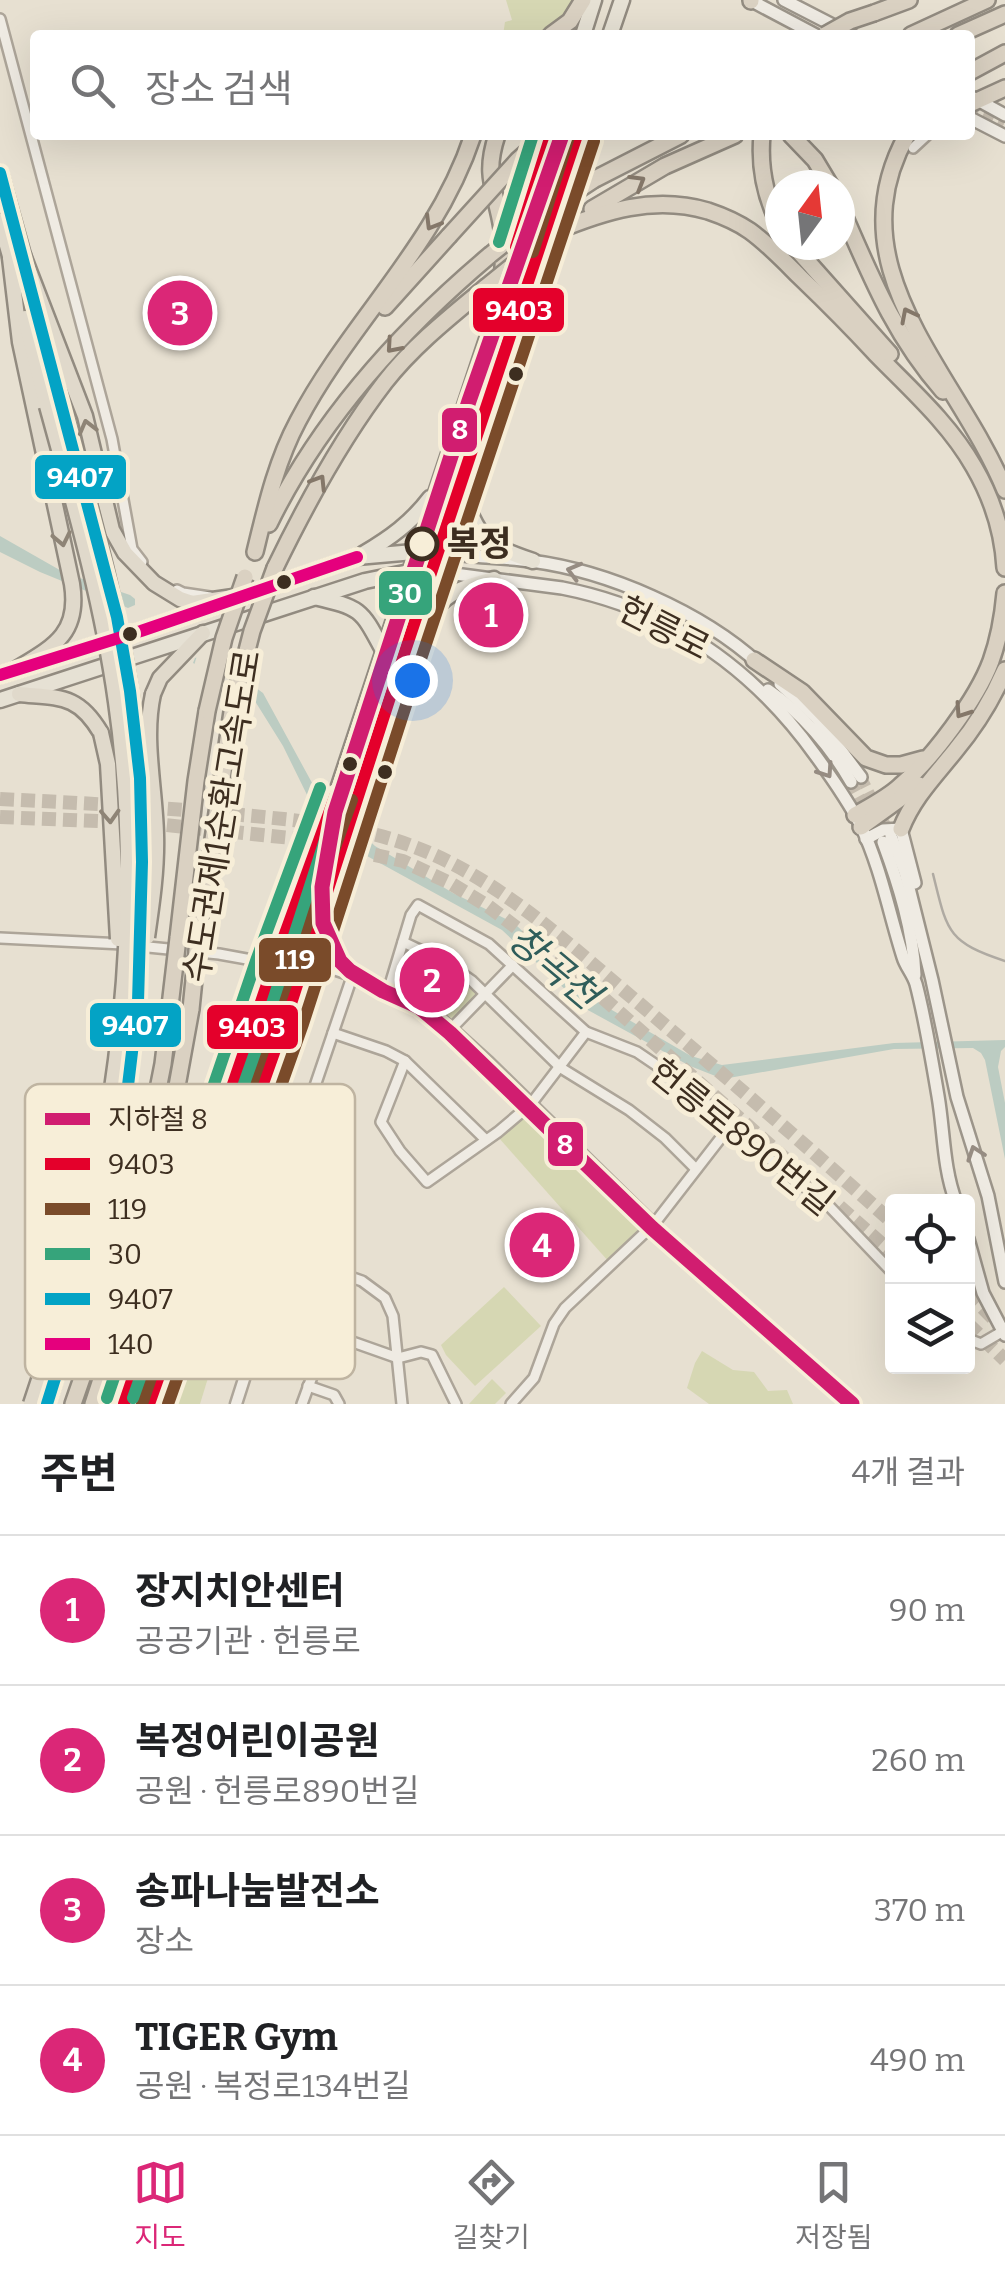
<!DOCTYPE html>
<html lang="ko">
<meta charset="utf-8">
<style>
:root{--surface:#fff;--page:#f6f6f6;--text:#202124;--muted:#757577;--line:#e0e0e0;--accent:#db2777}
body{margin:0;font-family:Bitter,"Noto Sans KR",serif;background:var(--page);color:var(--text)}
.controls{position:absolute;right:30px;bottom:30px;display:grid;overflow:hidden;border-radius:10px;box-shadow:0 10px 40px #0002}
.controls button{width:90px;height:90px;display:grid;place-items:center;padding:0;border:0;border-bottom:2px solid var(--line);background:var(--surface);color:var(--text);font:50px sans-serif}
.compass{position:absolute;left:765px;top:170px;width:90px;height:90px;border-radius:50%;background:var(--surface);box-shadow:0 10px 40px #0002;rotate:15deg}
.you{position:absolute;left:412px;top:680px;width:35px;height:35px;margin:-25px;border:8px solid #fff;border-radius:50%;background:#1a73e8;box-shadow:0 0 0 15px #1a73e833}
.badge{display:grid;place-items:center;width:65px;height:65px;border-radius:50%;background:var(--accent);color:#fff;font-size:32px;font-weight:700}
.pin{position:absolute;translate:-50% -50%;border:5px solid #fff;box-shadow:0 2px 10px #0006}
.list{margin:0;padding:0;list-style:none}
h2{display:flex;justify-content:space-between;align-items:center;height:130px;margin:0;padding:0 40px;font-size:42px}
h2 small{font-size:32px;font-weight:400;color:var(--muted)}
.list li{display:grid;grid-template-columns:65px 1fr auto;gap:30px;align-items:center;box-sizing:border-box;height:150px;padding:0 40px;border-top:2px solid var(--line)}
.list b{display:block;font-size:38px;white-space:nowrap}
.list p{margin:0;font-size:32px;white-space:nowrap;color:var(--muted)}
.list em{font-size:32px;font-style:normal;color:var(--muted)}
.icon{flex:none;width:55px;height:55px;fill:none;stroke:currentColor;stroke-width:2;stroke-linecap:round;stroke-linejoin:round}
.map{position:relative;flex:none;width:1005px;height:1404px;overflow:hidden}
.search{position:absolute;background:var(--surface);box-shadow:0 10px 40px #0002;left:30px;right:30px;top:30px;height:110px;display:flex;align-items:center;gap:25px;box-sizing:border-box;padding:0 35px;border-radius:10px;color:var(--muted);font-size:38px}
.sheet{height:730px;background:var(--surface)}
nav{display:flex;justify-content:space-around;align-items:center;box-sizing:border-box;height:140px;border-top:2px solid var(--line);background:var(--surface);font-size:28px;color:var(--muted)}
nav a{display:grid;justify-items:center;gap:5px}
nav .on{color:var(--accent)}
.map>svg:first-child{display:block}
</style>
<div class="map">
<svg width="1005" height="1404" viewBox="0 0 1005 1404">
<rect width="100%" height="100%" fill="#e7e0d1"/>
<g fill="#d6d7b3">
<path d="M506,0h68c-16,37 -36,35 -71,35l2,-13 7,-2z"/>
<path d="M410,949l34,14 35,28v9l-19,16 -9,2 -20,-19 -30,-15 -5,-8 7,-25z"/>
<path d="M522,1113l10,3 107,105 -2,13 -28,28 -110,-124z"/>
<path d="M227,1248l14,5 2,11 -43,140h-34l51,-146z"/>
<path d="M504,1287l37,39 -66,60 -29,-31 -5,-10z"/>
<path d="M702,1351l31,19 21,2 14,19 19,-1 6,14h-84l-22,-16 8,-25z"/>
<path d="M492,1379l14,14 -11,11h-26z"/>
</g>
<g fill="#bcccc2">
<path d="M0,536l65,37 65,22 5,4v6l-7,3 -88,-36 -40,-20z"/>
<path d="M209,654l54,39 54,99 58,54 78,47 61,30 79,76 98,57 31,9 172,-22 111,-3v7l-4,4 -3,16 7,36v56l-20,-99 -4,-7 -8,-5 -79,1 -171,30 -33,-13 -104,-57 -84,-79 -135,-74 -56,-53 -28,-57 -35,-56 -55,-27 2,-5z"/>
</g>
<path fill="#e7e0d1" d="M211,649l39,28 -5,17 -52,-25 5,-17z"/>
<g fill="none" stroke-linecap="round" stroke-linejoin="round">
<g stroke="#c5bcae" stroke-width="11" stroke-dasharray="11 5.5" stroke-linecap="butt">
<path d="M970,104l35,18"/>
<path d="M861,777l30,59"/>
<path d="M851,782l32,58"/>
</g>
<g stroke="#c5bcae" stroke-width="14" stroke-dasharray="14 7" stroke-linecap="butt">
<path d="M0,799c81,4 161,8 242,16 56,5 116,11 170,31 85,31 155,97 223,154 87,73 173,147 257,222"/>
<path d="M0,817l119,5"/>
<path d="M146,823l155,16 102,22 47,22 38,23 80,61 324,286"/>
<path d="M968,1293l29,29"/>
<path d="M968,1324l37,36"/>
</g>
<g stroke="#ada599" stroke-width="14">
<g id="minor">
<path d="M0,19l112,420 20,110 10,13"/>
<path d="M913,148l14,-13"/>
<path d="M177,590l6,3 27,4"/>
<path d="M318,924l14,45"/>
<path d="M0,938l123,6"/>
<path d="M403,942l42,20 27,19 89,87 68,42 36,28 31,31"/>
<path d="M138,946l81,8 55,10"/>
<path d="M300,982l12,-7 20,-6 57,19 37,17 63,57 165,162"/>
<path d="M389,988l22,-73 7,-10 71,39 97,88 51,20 50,34 69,62 73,58 63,66"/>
<path d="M451,1029l62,-64"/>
<path d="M333,1033l53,18 19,10 81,79"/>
<path d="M405,1061l-24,61 19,29 27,31 71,-50 33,-28 55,-72"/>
<path d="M187,1221l175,60 23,17 8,18 9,88"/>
<path d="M261,1245l92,-271"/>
<path d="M265,1311l133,47 23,-6 11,3 24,49"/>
<path d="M968,1339l13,5 24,-14"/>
<path d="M308,1386l26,9 5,9"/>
<path d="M302,1404l26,-71"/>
<path d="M511,1404l23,-26 20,-54 11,-16 89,-84 76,-98"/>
</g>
</g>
<g stroke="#ada599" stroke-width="15">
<path id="tertiary" d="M236,1404l48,-150"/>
</g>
<g stroke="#9c958a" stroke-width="16">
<g id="secondary">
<path d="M750,0l66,35"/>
<path d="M784,0l68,35"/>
<path d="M974,98l31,17"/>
<path d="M970,118l35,18"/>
<path d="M439,552c31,5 62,5 92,9 77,10 171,51 228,103"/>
<path d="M432,571l130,17c107,21 191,80 254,168 16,22 33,46 45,70 20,42 28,87 42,131 3,10 10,17 13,27 9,34 16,77 22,112 6,35 5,72 18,106"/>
<path d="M780,684l36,33 45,60"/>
<path d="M768,690c34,23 63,57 83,92"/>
<path d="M891,836l14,36 27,108 25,117 31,99 17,86"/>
<path d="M866,839l17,-9 18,-1 14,54"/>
<path d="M883,842c16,43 30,88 32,133"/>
<path d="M968,1239l15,54 22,42"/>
</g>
</g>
<g stroke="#928b80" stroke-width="19">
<g id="primary">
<path d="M583,35l11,-35"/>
<path d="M610,35l12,-35"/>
<path d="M508,273l43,-138"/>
<path d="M461,489c18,49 22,55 72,72"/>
<path d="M363,554c27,-16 48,-31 67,-56"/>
<path d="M314,597c48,11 47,12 70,55"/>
<path d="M416,631c29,-35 33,-41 78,-52"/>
<path d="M0,675l141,-44 216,-74 68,-6"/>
<path d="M0,700l365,-119 49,-10"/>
<path d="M335,798l164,-495"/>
<path d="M355,809l48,-152 174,-522"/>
<path d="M124,1404l150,-440 48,-129"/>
<path d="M149,1404l137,-385 57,-174"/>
</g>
</g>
<g stroke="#928b80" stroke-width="19">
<g id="trunk">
<path d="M0,173l25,89"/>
<path d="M0,221l12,42"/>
<path d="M23,255l62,161 27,114 13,23 29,30 26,16 12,4 55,-8"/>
<path d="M10,258l10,84 52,242c8,50 -19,63 -57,86"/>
<path d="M25,318l22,88"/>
<path d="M42,326l20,77"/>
<path d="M19,694c41,4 59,0 82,39"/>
<path d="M153,694l7,-16 43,-45"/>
</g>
</g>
<g stroke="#928b80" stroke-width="20">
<g id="motorway">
<path d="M751,1v-1"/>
<path d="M874,13l35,-13"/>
<path d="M551,35l19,-14 13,-21"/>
<path d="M911,35l76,-35"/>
<path d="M958,35l47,-21"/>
<path d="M970,72l35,-19"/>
<path d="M970,104l35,-16"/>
<path d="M762,135c-3,32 3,62 18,91"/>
<path d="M791,135l24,25 15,25"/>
<path d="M907,135c-75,134 51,239 98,355"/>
<path d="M595,179l86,-44"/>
<path d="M840,206c30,68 53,128 103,185"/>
<path d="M592,209l73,-43 70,-31"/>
<path d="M554,232c50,-21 100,-37 154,-21 15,5 29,11 42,20 18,13 34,30 50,46 26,25 51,50 75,76 35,36 74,70 99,114 18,31 29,66 31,101"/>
<path d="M793,245l97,109"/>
<path d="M385,307l64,-71"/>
<path d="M496,310c5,-26 11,-55 6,-81 -6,-39 -19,-52 -5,-94"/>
<path d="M269,524c51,-105 132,-194 221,-269"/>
<path d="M255,552c11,-45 21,-90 43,-131 53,-101 138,-174 175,-286"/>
<path d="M275,568c31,-64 66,-129 110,-186 28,-36 66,-66 101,-95"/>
<path d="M754,660l48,32 64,66 20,7h15l22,-6"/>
<path d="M855,815c16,-9 32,-17 45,-29 32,-27 77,-87 91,-125 8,-22 12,-46 14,-68"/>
<path d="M861,827l58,-42"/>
<path d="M901,829c12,-31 34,-53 54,-78 20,-24 38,-53 50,-81"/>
<path d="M178,938l18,-157 11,-70"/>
<path d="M198,940l35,-235"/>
<path d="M73,1404l36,-104 36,-145 18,-91 7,-58"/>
<path d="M93,1404l36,-110 27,-92 35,-193"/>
</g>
</g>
<use href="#minor" stroke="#efebe3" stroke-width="9"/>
<use href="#tertiary" stroke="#efebe3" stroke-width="10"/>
<use href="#secondary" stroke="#efebe3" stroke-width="11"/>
<use href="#primary" stroke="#e6e1d4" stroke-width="14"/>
<use href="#trunk" stroke="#e0d9cb" stroke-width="14"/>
<use href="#motorway" stroke="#dad1c2" stroke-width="15"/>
<path stroke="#afaaa2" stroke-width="2.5" d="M933,874c14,56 13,68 72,87"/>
<g stroke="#928b80" stroke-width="19" stroke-linecap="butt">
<g id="primary-bridge">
<path d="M322,835l13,-37"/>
<path d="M343,845l12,-36"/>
</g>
</g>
<g stroke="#928b80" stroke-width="19" stroke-linecap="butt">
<g id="trunk-bridge">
<path d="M101,733l7,31 10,175"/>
<path d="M147,937c5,-34 10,-69 9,-102 -1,-47 -13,-96 -3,-141"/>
<path d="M31,1404c26,-77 49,-155 67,-233 6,-22 8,-45 12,-68 20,-132 25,-269 6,-401 -14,-101 -42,-198 -69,-296"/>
<path d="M47,1404c24,-77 50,-154 66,-233 18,-85 25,-168 27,-255 2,-76 1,-151 -10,-226 -15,-98 -43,-192 -68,-287"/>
</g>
</g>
<g stroke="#928b80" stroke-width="20" stroke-linecap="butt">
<g id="motorway-bridge">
<path d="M825,35l25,-14 24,-8"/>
<path d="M449,236l69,-76 28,-25"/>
<path d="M490,255l47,-38 58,-38"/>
<path d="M486,287l68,-55"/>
<path d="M233,705l19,-74 23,-63"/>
<path d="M207,711l17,-73 21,-61"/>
<path d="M170,1006l8,-68"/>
<path d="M191,1009l7,-69"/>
</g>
</g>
<use href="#primary-bridge" stroke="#e6e1d4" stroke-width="14"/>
<use href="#trunk-bridge" stroke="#e0d9cb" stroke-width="14"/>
<use href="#motorway-bridge" stroke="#dad1c2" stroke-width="15"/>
<g stroke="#f7eed8" stroke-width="20">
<g id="bus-1">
<path d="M516,247l35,-112"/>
<path d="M124,1404l150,-440 62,-170"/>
<path d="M149,1404l137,-385 117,-362 174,-522"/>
</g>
</g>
<g stroke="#f7eed8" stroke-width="20">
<g id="bus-2">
<path d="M533,252l35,-112"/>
<path d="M142,1404l149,-434 61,-170"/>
<path d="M168,1404l135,-380 117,-362 174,-521"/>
</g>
</g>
<g stroke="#f7eed8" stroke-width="20">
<g id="bus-3">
<path d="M499,242l34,-107"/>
<path d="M107,1398l150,-440 63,-170"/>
<path d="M133,1398l136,-385 117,-362 173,-516"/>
</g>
</g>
<g stroke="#f7eed8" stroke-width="20">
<path id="bus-4" d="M0,173l117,444 13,74 10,87 2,84 -4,140 -11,92 -14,79 -24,96 -42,135"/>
</g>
<g stroke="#f7eed8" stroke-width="20">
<path id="bus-5" d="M0,675l141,-44 216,-74"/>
</g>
<use href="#bus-1" stroke="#e4002b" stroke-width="12"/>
<use href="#bus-2" stroke="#7a4b2a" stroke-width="12"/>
<use href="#bus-3" stroke="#36a47b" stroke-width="12"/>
<use href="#bus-4" stroke="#03a3c5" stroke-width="12"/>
<use href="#bus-5" stroke="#e5007d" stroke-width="12"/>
<g stroke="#f7eed8" stroke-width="22">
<path id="metro-1" d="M562,135l-93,266 -134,411 -13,75 1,36 17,38 10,10 33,20 36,16 31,26 202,195 200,176"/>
</g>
<use href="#metro-1" stroke="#d11d70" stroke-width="15"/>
</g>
<defs><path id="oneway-chevron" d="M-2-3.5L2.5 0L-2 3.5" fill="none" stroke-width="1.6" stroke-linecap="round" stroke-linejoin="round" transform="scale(2.5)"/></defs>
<g stroke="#847769">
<use href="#oneway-chevron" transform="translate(638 182) rotate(-31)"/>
<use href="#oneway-chevron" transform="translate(432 223) rotate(121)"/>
<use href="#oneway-chevron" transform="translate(908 315) rotate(-117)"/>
<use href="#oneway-chevron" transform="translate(393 346) rotate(131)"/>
<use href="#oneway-chevron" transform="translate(319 482) rotate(-58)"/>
<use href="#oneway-chevron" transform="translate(962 711) rotate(124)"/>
</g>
<g stroke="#8e8476">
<use href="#oneway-chevron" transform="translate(87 427) rotate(-105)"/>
<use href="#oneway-chevron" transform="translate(62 539) rotate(78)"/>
<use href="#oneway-chevron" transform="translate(110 816) rotate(87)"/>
</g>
<g stroke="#968c82">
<use href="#oneway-chevron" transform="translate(574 571) rotate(-165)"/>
<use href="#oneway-chevron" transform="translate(826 771) rotate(56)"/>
<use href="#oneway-chevron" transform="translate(975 1153) rotate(-109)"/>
</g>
<g fill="#3d2e20" stroke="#f7eed8" stroke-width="4">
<circle cx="516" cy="374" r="9"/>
<circle cx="284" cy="582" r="9"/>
<circle cx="130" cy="634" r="9"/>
<circle cx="350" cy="764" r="9"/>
<circle cx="385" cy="772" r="9"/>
</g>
<circle fill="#f7eed8" stroke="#3d2e20" stroke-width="5" cx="422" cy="544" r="15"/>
<g text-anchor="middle" stroke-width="10" stroke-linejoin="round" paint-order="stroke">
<g font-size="35" font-weight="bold" fill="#3d2e20" stroke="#f7eed8" text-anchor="start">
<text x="447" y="556">복정</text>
</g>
<g font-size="35" fill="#3d2e20" stroke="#f7eed8">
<text transform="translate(664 628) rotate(27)" y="12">헌릉로</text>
<text transform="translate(222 816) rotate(-81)" y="12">수도권제1순환고속도로</text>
<text transform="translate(742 1137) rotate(39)" y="12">헌릉로890번길</text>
</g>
<g font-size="38" font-style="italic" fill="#2f5d5a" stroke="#f7eed8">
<text transform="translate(554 967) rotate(40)" y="13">창곡천</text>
</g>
</g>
<rect x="25" y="1084" width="330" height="295" rx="15" fill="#f7eed8" stroke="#bfb4a1" stroke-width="2.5"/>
<rect x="45" y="1113" width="45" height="12" fill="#d11d70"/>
<rect x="45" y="1158" width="45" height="12" fill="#e4002b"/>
<rect x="45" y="1203" width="45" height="12" fill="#7a4b2a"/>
<rect x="45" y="1248" width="45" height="12" fill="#36a47b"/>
<rect x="45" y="1293" width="45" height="12" fill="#03a3c5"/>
<rect x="45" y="1338" width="45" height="12" fill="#e5007d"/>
<g font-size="28" fill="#3d2e20">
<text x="108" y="1129">지하철 8</text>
<text x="108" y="1174">9403</text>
<text x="108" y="1219">119</text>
<text x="108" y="1264">30</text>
<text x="108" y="1309">9407</text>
<text x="108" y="1354">140</text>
</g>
<g stroke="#f7eed8" stroke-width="4">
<rect x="471" y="286" width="95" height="48" rx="10" fill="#e4002b"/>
<rect x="440" y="406" width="39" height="48" rx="10" fill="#d11d70"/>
<rect x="33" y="453" width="95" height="48" rx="10" fill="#03a3c5"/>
<rect x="377" y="569" width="57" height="48" rx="10" fill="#36a47b"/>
<rect x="257" y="936" width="76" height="48" rx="10" fill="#7a4b2a"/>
<rect x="88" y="1001" width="95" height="48" rx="10" fill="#03a3c5"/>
<rect x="205" y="1003" width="95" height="48" rx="10" fill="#e4002b"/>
<rect x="546" y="1120" width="39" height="48" rx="10" fill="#d11d70"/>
</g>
<g font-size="28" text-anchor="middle" font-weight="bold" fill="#fff">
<text x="519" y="320">9403</text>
<text x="460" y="439">8</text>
<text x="80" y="487">9407</text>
<text x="405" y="603">30</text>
<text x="295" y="969">119</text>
<text x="135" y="1035">9407</text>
<text x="252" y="1037">9403</text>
<text x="565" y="1154">8</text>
</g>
</svg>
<div class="controls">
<button><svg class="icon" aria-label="locate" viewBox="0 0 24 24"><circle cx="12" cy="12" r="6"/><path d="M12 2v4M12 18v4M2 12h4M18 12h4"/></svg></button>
<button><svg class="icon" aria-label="layers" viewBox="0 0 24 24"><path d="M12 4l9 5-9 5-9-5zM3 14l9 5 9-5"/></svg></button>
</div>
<svg class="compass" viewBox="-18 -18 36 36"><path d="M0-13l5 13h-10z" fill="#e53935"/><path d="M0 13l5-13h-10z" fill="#757577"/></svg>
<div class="you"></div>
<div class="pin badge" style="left:491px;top:615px">1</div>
<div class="pin badge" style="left:432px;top:980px">2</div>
<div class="pin badge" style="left:180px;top:313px">3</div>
<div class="pin badge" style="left:542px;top:1245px">4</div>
<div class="search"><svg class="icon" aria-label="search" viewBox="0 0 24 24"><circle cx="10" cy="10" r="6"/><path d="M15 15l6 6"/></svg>장소 검색</div>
</div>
<section class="sheet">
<h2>주변<small>4개 결과</small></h2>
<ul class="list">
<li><span class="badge">1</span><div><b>장지치안센터</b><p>공공기관 · 헌릉로</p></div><em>90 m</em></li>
<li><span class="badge">2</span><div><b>복정어린이공원</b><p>공원 · 헌릉로890번길</p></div><em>260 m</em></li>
<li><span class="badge">3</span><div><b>송파나눔발전소</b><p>장소</p></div><em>370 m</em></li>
<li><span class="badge">4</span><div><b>TIGER Gym</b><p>공원 · 복정로134번길</p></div><em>490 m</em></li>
</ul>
</section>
<nav>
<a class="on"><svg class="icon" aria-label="map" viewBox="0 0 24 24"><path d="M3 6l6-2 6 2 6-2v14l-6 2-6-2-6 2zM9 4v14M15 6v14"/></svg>지도</a>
<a><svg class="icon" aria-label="directions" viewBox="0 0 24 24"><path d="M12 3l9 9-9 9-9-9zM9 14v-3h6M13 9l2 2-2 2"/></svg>길찾기</a>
<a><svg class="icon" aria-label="saved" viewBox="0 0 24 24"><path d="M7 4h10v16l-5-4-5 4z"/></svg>저장됨</a>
</nav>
